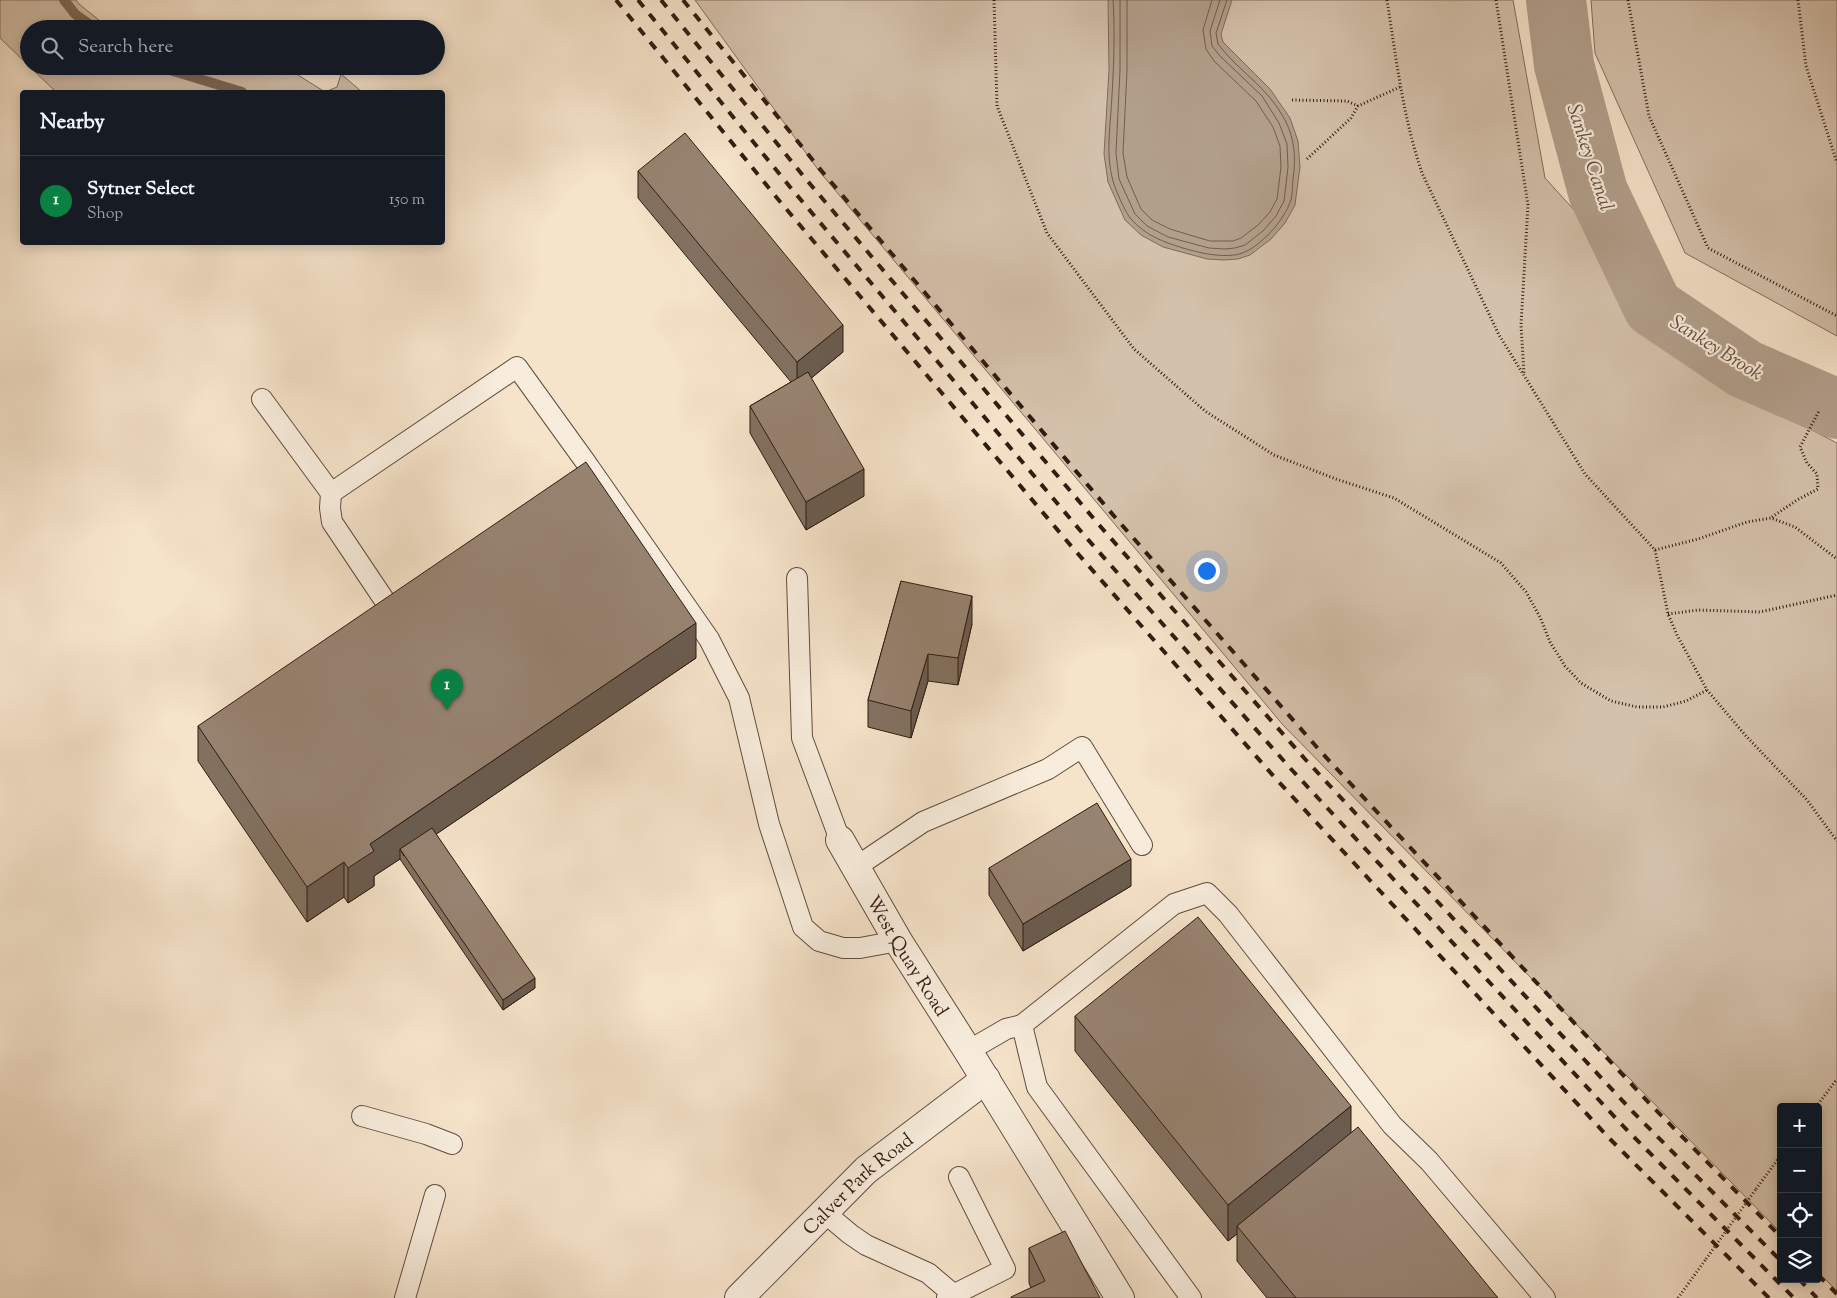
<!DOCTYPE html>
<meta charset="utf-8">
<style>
:root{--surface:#171b24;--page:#20242c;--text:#f1f3f6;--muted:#9ea1a6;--line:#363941;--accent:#0b8043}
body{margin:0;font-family:"Sorts Mill Goudy",serif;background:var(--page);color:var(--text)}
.controls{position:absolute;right:15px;bottom:15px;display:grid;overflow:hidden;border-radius:5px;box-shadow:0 2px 12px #0003}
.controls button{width:45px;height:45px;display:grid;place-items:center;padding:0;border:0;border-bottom:1px solid var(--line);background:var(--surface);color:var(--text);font:25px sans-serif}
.you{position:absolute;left:1206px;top:570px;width:18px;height:18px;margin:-12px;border:4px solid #fff;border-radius:50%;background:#1a73e8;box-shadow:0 0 0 8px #1a73e833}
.badge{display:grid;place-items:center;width:32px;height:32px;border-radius:50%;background:var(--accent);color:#fff;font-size:16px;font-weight:700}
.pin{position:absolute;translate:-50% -41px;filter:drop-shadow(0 1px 2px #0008)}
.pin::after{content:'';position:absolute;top:26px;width:18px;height:15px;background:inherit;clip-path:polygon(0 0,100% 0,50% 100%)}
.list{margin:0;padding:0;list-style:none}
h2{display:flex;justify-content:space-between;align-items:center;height:65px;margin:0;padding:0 20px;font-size:21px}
h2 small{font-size:16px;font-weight:400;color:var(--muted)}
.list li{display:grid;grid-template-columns:32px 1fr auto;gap:15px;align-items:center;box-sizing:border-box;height:90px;padding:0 20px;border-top:1px solid var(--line)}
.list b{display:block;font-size:19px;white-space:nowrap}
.list p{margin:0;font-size:16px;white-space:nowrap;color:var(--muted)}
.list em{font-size:16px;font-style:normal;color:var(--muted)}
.icon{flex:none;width:28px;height:28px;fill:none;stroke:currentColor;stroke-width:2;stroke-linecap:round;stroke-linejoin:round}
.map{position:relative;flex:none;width:1837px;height:1298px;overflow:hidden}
.search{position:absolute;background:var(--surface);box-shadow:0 2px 12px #0003;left:20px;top:20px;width:425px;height:55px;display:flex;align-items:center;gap:12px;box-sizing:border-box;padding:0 18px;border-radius:28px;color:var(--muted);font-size:19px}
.panel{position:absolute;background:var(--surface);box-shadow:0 2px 12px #0003;left:20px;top:90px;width:425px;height:155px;border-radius:5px}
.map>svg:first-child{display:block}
</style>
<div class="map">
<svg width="1837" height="1298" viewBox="0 0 1837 1298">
<rect width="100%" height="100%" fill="#f5e3ca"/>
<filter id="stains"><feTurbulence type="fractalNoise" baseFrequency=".004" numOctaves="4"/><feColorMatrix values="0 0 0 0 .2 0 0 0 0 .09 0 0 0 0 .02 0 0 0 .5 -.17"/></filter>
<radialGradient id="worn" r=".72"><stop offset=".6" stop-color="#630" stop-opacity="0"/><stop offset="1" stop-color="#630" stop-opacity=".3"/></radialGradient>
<g fill="#d4c1ab" stroke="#826e5e">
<path d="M0,0h76l3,4 31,25h-81v37l-29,-28z"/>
<path d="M695,0h818l32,178 167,184 -17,8 142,73v848l-19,-19v-165h-37v126l-498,-508 -464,-554z"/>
<path d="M1591,0h246v336l-152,-83 -90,-200z"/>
<path d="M29,66h243l26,9 27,17 12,-5 4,-13 21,18h-306z"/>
</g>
<path fill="#b29f8b" stroke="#7e6a5a" d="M1108,0h124l-11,34 2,8 47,47 20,29 8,23 2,26 -5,38 -10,18 -14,16 -21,16 -12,4 -14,1 -17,-1 -44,-12 -22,-12 -16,-15 -17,-38 -4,-28 5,-84z"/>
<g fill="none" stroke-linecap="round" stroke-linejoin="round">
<g stroke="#725c4e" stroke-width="1">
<path d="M1113,0c2,31 1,63 -1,95 -1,27 -7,59 1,86 3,10 12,31 18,38 14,16 32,23 52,29 17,5 34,9 52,7 21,-3 46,-31 54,-50 4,-7 3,-18 4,-26 3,-20 2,-40 -8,-59 -17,-33 -46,-48 -67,-76l-2,-11 11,-33"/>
<path d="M1120,0v70l-4,83 3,26 16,35 12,12 21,11 41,11 15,1 11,-1 10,-3 18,-14 13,-15 8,-15 4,-34 -1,-23 -8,-21 -17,-27 -42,-40 -8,-10 -2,-15 10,-31"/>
<path d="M1127,0v70l-4,83 4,24 14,32 11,11 18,9 23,7 17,5h23l8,-3 17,-13 12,-13 7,-13 4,-32 -1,-21 -7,-19 -17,-26 -42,-40 -8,-12 -3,-19 9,-30"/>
</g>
<g stroke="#7e6a5a" stroke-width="10">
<path d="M64,0l11,14 21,15"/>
<path d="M157,66l85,26"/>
</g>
<path stroke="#b29f8b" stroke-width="60" d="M1556,0l8,65 34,127 55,115 92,62 92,40"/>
<g stroke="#624c3f" stroke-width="22">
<g id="service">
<path d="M262,399l69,94 -1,15 2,14 55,82"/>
<path d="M589,467l120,172 30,59 30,126 34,103 16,14 24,7h17l38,-7"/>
<path d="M331,493l186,-126 70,97"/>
<path d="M797,578l5,160 38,102"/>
<path d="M856,867l67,-45 125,-53 34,-22 60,98"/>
<path d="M968,1051l38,-22 16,-4"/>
<path d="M362,1116l64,18 26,10"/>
<path d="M825,1213l25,21 16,11 62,28 26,22"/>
<path d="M405,1298l30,-103"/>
<path d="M947,1298l58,-29 -46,-92"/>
<path d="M1191,1298l-154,-211 -15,-62 152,-121 33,-11 21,21 164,211 37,36 116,137"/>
</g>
</g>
<g stroke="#624c3f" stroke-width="30">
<g id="minor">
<path id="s1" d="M840,840l58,101 70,110 152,247"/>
<path id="s2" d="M739,1298l127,-128 120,-91"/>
</g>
</g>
<g stroke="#311a11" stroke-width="3" stroke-dasharray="1 2.5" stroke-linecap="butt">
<path d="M994,0l3,106 50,127 87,116 71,62 69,44 62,24 58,19 107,65 25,29 14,25 10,25 15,24 16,17 30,18 26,6h26l23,-6 21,-11"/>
<path d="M1387,0c9,58 16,117 35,173l77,162 86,139 70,76 13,64 9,21 30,55 39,46 61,64 30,41"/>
<path d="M1496,0l32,205 -7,120 3,49"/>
<path d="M1628,0l21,116 59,132 129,68"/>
<path d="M1798,0l8,66 31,97"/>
<path d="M1292,100l55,1 11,5"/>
<path d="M1307,159l44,-41 7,-12 42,-19"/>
<path d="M1772,517l25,-17 21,-11 -1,-15 -10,-11 -7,-16 19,-36"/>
<path d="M1655,550l43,-11 49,-17 24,-4 24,9 42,32"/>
<path d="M1668,614l30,-4 62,2 77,-17"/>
<path d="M1816,1107l21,-28"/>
<path d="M1756,1189l25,-34"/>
<path d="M1678,1298l28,-39"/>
</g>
<use href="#service" stroke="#f8eddd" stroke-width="20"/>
<use href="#minor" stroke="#f8eddd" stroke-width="28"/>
<g stroke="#311a11" stroke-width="4" stroke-dasharray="9 9" stroke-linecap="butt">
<path d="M616,0l161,198 295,349 205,233 333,359 159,159"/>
<path d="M638,0l152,187 294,348 207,234 334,359 169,170"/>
<path d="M661,0l144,178 295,348 205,233 328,353 148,149"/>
<path d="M683,0l137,169 294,347 208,237 328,351 131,133"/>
<path d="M1818,1275l19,19"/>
<path d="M1799,1279l18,19"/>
</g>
<path stroke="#311a11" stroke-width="3" stroke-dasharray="1 2.5" stroke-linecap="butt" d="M1706,1259l50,-70"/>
</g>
<g fill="#827161" stroke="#311a11">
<path d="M638,171l205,181 -32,26 53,118 -58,34 -56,-97v-27l41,-24 -153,-184z"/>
<path d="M901,581l71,43 -14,61 -30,-4 -17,57 -43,-11v-27z"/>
<path d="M696,658l-260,176 99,154 -32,22 -103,-151 -26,17v10l-26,17 -4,-6 -37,25 -109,-161v-35z"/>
<path d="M989,868l142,18 -108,65 -34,-56z"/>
<path d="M1075,1016l276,117 147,165h-231l-30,-37v-27l-9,7 -153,-190z"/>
<path d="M1029,1248l71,50 -69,-10 -2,-5z"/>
</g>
<g fill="#6a5c4f" stroke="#311a11">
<path d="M843,325v27l-46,38v-28z"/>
<path d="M864,469v27l-58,34v-28z"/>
<path d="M972,596v28l-14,61v-27z"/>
<path d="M696,623v35l-292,198 -4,-7v10l-26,17v10l-26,17v-35l22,-24z"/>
<path d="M928,654v27l-17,57v-27z"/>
<path d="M1131,859v27l-108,65v-27z"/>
<path d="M344,862v35l-37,25v-35z"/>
<path d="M535,978v10l-32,22v-10z"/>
<path d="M1351,1106v35l-114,85v8l-9,7v-36z"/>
</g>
<g fill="#978371" stroke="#311a11">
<path d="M685,133l158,192 -46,37 -159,-191z"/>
<path d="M808,372l56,97 -58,33 -56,-96z"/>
<path d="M586,462l110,161 -326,221 4,7 -26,17 -4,-6 -37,25 -109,-161z"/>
<path d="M901,581l71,15 -14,62 -30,-4 -17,57 -43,-11z"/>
<path d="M1097,803l34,56 -108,65 -34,-56z"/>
<path d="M432,828l103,150 -32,22 -103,-151z"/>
<path d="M1198,917l153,189 -123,99 -153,-189z"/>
<path d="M1358,1127l140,171h-202l-59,-72z"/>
<path d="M1065,1231l35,67h-89v-1l34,-16 -16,-33z"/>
</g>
<g text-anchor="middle" stroke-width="4.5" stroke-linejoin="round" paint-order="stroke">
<g font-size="19" fill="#311a11" stroke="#f8eddd">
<text dy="7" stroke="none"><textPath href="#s1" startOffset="134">West Quay Road</textPath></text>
<text dy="7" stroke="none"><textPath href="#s2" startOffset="165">Calver Park Road</textPath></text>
</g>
<g font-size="20" font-style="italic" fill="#654f42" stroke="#f8eddd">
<text transform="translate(1591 157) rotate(72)" y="7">Sankey Canal</text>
<text transform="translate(1717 347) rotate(32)" y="7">Sankey Brook</text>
</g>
</g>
<rect width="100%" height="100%" filter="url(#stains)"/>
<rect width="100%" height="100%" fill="url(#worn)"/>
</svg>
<div class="controls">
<button>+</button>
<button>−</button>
<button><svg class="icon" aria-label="locate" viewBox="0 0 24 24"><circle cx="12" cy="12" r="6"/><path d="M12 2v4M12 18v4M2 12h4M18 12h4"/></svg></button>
<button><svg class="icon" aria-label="layers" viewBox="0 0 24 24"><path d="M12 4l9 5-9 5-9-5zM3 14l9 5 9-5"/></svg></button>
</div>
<div class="you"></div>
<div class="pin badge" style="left:447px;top:710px">1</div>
<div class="search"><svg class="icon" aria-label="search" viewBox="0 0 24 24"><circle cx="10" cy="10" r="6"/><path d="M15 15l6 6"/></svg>Search here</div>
<section class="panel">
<h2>Nearby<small></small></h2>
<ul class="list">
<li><span class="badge">1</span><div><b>Sytner Select</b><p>Shop</p></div><em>150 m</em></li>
</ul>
</section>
</div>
